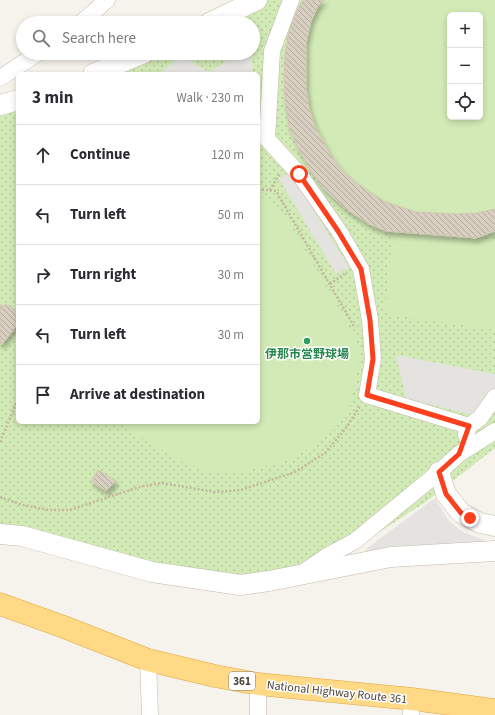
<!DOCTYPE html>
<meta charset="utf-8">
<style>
:root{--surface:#fff;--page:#f2f2f3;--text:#2b2b33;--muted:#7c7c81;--line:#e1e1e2}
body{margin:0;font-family:"Source Sans 3","Noto Sans JP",sans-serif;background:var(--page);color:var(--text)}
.controls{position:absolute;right:12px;top:12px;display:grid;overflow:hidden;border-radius:6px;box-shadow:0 2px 6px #0003}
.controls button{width:36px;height:36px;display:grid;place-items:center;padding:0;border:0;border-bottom:1px solid var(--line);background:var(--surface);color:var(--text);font:20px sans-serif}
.stop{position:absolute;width:12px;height:12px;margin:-9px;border:3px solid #fc3f1d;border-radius:50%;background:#fff}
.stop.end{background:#fc3f1d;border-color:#fff;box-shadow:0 1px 4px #0008}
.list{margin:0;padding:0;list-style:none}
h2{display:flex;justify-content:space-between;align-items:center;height:52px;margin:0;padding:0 16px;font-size:17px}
h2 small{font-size:13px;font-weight:400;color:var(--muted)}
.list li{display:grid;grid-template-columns:26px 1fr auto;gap:12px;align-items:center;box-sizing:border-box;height:60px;padding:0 16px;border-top:1px solid var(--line)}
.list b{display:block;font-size:15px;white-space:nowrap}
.list em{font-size:13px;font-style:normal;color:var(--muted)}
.icon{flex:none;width:22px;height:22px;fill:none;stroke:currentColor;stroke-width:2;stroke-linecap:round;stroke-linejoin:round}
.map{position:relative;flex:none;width:495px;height:715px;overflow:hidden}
.search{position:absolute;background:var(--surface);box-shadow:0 2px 6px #0003;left:16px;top:16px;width:244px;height:44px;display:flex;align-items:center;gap:10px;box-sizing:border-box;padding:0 14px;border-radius:22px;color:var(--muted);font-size:15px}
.panel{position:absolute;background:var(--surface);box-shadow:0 2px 6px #0003;left:16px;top:72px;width:244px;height:352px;border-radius:6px}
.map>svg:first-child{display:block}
</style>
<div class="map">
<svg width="495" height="715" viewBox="0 0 495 715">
<defs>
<pattern id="grass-dots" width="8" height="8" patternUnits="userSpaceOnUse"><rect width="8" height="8" fill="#d2eab5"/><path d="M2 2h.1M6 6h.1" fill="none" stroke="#b6ca9c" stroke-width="1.8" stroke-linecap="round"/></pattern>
<pattern id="building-back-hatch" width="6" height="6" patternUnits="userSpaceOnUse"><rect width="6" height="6" fill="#d8cfc1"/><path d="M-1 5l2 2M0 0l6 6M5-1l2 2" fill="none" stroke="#b1aa9e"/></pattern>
<filter id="shadow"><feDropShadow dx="2.5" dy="4.5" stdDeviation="2" flood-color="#0004"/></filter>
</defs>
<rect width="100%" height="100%" fill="#f6f3ec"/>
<path fill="url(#grass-dots)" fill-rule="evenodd" d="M257,0h238v448l-68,53 -127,83 -300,-44v-431l18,-5v318h240v-348h-159l46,-21h108v-30h-44zM450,15h30v102h-30z"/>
<g fill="#d2eab5" fill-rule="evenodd">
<path d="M324,0h171v209c-25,5 -53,7 -78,3 -51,-9 -97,-55 -108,-104 -3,-15 -3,-31 -3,-46 0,-22 1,-46 18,-62zM450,15h30v102h-30z"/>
<path d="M258,197c15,2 24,15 31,26l64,110 7,17 -2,20 -9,39 -14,20 -19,16 -30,16 -54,13 -25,-3 -23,-8 -24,-14 -25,-15 -12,-12h135z"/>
<path d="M393,233l102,9v88l-104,-15 -6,-6z"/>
</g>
<g fill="#e5e3e0">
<path d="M239,53h11l3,14 -1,7h-93l22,-19 28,17z"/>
<path d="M290,172l59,95 -13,7 -57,-95z"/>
<path d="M396,355l99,19v17l-19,25 -70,-18z"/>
<path d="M435,498l13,22 15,12 28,11 -127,13 2,-7z"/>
</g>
<g fill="url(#building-back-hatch)" stroke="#d3c7b4" filter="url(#shadow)">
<path d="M303,0h21l-6,6 -7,15 -5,22v44l3,21 6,18 16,30 12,15 12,11 28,19 33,11 42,2 19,-1 18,-4v22l-19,7 -90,-7 -17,-7 -23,-15 -22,-20 -15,-21 -12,-22 -8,-20 -4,-24 -1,-25 1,-23 4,-22 7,-19z"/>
<path d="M0,304l3,3 3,-3 12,9 -3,4 3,3v4l-15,19 -3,1z"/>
<path d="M98,470l18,11 -10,10 -15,-10z"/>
</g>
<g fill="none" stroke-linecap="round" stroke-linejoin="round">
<g stroke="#c2bbae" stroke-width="17">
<g id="minor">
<path d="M291,0l-19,51 -5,88 32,35 40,57 22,38 9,51 3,39 -6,36 102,31"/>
<path d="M81,23l26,-23"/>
<path d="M0,78l38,-25"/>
<path d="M466,435l3,-9 11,-8 15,-21"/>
<path d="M302,573l25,-17 28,-15 84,-69 20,-18 36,-23"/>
<path d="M148,660l2,55"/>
<path d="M258,715v-31"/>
<path d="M411,715l1,-16"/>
</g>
</g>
<g stroke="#c2bbae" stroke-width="21">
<g id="tertiary">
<path d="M209,23l48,-23"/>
<path d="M93,74l51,-21"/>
<path d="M0,105l18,-5"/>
<path d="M439,472l7,22 15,19 19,10 15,3"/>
<path d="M0,534l22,2 130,36 88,13 29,-4 122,-24 104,-6"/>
</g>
</g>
<g stroke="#e0a43c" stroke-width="23">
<path id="trunk" d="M0,604l64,23 84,33 67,16 43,8 154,15 83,11"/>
</g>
<g stroke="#c4b79f" stroke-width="2.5" stroke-dasharray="2 2" stroke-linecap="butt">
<path d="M258,189l18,2 79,137"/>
<path d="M270,190l10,-17"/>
<path d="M330,284l17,-12"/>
<path d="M13,330l5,2"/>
<path d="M0,442l18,-43"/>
<path d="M0,497l23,8 26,5h21l69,-23 23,-4 53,9 26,-2 54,-18 30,-19 21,-25 14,-22"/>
</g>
<use href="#minor" stroke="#fff" stroke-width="16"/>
<use href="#tertiary" stroke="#fff" stroke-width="20"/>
<use href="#trunk" stroke="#ffd985" stroke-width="22"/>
</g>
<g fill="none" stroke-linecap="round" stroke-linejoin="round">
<path stroke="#fc3f1d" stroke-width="5" d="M299,174l39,57 23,38 9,51 3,39 -6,36 102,31 -10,28 -20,18 7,22 15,19 9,5"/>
</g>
<circle fill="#2e9e5b" stroke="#fff" stroke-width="1.5" cx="307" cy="341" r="4"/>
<g text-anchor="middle" stroke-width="3" stroke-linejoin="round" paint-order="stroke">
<rect fill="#fff" stroke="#817c74" stroke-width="1" x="229" y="672" width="26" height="18" rx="3"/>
<g font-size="11" font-weight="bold" fill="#4b4439">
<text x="242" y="685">361</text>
</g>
<g font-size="12" font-weight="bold" fill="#27864d" stroke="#fff">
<text x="307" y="358">伊那市営野球場</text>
</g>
<g font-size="12" fill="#4b4439" stroke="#fff">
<text transform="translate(337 692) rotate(6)" y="4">National Highway Route 361</text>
</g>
</g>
</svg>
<div class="controls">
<button>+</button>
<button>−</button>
<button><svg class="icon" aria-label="locate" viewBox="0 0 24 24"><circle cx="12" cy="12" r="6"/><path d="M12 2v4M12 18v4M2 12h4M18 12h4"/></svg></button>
</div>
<div class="stop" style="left:299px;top:174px"></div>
<div class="stop end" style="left:470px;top:518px"></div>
<div class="search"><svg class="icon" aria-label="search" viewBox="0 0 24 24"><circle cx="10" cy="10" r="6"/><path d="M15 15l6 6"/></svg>Search here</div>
<section class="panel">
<h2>3 min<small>Walk · 230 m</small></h2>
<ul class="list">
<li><svg class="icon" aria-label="ahead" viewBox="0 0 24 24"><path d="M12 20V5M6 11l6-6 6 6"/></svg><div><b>Continue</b></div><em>120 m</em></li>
<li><svg class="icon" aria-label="left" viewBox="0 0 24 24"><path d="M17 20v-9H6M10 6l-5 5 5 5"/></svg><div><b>Turn left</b></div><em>50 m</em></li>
<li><svg class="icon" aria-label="right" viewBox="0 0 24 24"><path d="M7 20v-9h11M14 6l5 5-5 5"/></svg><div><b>Turn right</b></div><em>30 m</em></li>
<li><svg class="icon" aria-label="left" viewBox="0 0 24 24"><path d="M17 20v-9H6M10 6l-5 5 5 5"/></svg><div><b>Turn left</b></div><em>30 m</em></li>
<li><svg class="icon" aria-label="arrive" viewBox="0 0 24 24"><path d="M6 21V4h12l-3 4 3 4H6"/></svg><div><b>Arrive at destination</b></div></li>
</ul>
</section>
</div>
